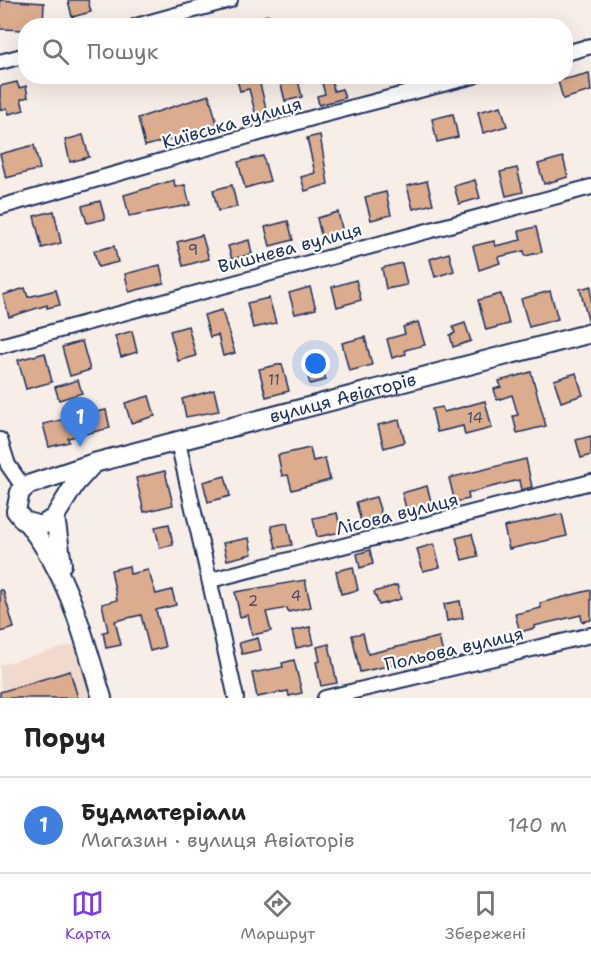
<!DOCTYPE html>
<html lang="uk">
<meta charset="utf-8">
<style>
:root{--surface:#fff;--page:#f2f2f2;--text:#222;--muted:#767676;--line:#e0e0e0;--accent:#7c3aed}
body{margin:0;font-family:"Shantell Sans",sans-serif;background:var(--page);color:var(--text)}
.you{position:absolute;left:316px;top:364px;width:21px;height:21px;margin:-15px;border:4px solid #fff;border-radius:50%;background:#1a73e8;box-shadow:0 0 0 9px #1a73e833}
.badge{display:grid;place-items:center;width:39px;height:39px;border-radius:50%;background:var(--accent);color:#fff;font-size:20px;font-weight:700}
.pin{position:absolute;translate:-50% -50px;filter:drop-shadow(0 2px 3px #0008)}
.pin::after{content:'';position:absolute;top:32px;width:21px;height:18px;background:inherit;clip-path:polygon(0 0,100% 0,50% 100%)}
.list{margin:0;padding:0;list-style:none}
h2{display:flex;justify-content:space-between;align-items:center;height:78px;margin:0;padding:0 24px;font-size:26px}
h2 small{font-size:20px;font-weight:400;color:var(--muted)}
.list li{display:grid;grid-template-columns:39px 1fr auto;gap:18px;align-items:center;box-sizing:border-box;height:96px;padding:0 24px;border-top:2px solid var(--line)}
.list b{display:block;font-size:22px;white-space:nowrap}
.list p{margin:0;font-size:20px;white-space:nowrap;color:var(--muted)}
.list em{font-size:20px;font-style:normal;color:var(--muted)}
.icon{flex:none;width:33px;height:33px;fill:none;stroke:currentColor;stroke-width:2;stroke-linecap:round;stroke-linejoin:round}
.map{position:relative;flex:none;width:591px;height:698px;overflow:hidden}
.search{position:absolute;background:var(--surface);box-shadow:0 6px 24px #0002;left:18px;right:18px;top:18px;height:66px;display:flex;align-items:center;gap:15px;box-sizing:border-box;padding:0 21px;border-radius:24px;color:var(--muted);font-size:22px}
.sheet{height:174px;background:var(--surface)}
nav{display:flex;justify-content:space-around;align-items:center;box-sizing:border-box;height:84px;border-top:2px solid var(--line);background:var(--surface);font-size:16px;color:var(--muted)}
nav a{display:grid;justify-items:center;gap:3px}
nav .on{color:var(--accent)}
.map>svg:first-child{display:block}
</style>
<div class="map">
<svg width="591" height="698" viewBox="0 0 591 698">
<rect width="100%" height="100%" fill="#f8eee8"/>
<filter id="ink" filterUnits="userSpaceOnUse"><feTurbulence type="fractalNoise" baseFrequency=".0167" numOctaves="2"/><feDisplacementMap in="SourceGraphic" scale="12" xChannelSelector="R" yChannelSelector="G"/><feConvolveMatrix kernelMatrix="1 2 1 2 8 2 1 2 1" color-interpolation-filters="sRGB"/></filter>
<g filter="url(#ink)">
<path fill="#efdacd" d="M75,644l16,54h-87l-4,-15v-18z"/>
<g fill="#dbac8d" stroke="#1b2f5e" stroke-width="1.5">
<path d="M0,0l44,3 -1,23h-17v4l-26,-1z"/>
<path d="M68,0h20l3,12 -19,5z"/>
<path d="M269,15l3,11h-30l-1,-5z"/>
<path d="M589,73l2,18 -28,8 -5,-18z"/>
<path d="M236,76h22l10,40 -11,3 -8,-30 -9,2z"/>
<path d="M279,76h18l5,21 -17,4z"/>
<path d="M332,81l2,10 8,-2 3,9 -26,7 -2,-9 8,-2 -3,-11z"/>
<path d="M17,82l2,6 7,-2 2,11 -7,2 3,11 -15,4 -2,-6 -7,2v-24z"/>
<path d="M209,95l9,32 -73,19 -7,-28z"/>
<path d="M501,106l6,20 -24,7 -5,-21z"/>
<path d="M453,114l5,23 -21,5 -5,-23z"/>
<path d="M83,135l6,22 -19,5 -5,-22z"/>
<path d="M320,135l8,49 -23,7 -4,-14 14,-4 -8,-35z"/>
<path d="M34,145l6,24 -34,9 -6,-24z"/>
<path d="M263,156l7,25 -25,7 -7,-26z"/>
<path d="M563,157l5,20 -24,7 -6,-20z"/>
<path d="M517,168l6,24 -17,4 -6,-24z"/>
<path d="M174,180l1,7 10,-2 5,20 -61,11 -5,-21z"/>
<path d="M475,180l5,18 -21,6 -5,-18z"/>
<path d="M427,181l6,23 -20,5 -6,-23z"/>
<path d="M232,185l5,22 -19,4 -5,-21z"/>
<path d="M386,192l5,23 -20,5 -6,-23z"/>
<path d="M100,201l5,18 -18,4 -5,-17z"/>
<path d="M54,211l7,32 -19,5 -8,-32z"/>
<path d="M338,212l5,21 -21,6 -5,-21z"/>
<path d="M288,221l5,19 -23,6 -5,-19z"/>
<path d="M536,227l6,25 -17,4 -1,-5 -26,6 2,6 -21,7 -6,-24 21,-5 1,5 26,-6 -2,-9z"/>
<path d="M202,235l7,24 -26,7 -6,-24z"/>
<path d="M249,240l3,14 -20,5 -4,-13z"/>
<path d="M114,246l4,16 -20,5 -4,-16z"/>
<path d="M449,253l5,18 -19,6 -5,-18z"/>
<path d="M402,263l5,22 -21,4 -4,-21z"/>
<path d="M160,265l4,18 -35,9 -4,-18z"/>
<path d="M356,280l5,20 -24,7 -5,-20z"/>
<path d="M591,286v33l-3,1 -8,-31z"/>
<path d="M310,287l6,22 -21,5 -6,-21z"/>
<path d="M25,288l3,9 28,-7 4,15 -13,3v-3l-38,12 -6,-22z"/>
<path d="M550,291l8,28 -29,8 -8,-28z"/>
<path d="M501,294l8,30 -23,6 -8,-30z"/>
<path d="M269,298l7,25 -23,5 -6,-25z"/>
<path d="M222,310l13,43 -12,3 -5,-21 -8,2 -6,-22z"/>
<path d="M418,322l7,23 -20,5 1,4 -14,4 -5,-19 18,-5 -2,-7z"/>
<path d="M465,323l6,18 -18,6 -3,-12 5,-2 -2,-6z"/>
<path d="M188,326l8,30 -18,5 -8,-30z"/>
<path d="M132,331l5,21 -16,5 -6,-21z"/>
<path d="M365,337l7,28 -23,6 -7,-28z"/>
<path d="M82,341l8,29 -20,6 -8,-29z"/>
<path d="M45,353l7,29 -26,7 -8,-29z"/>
<path d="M319,356l7,24 -16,4 -7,-24z"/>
<path d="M282,364l7,27 -23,6 -7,-28z"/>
<path d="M531,372l15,54 -29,7 -4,-17 5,-1 -6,-20 -15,5 -3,-11 7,-2 -2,-6z"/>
<path d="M576,373l7,22 -22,7 -7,-22z"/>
<path d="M78,380l4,13 -23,7 -4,-13z"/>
<path d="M214,390l5,21 -33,6 -4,-18z"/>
<path d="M149,396l6,20 -24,7 -6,-20z"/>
<path d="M485,401l7,27 -27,7 -2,-9 -26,6 -5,-23 10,-2 2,5z"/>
<path d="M106,410l4,18 -42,10 1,4 -20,5 -6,-23z"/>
<path d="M399,420l6,22 -21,6 -6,-23z"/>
<path d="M591,436v19l-10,3 -5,-18z"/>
<path d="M310,448l3,13 12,-3 5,22 -38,10 -4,-15 -6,1 -4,-21z"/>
<path d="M526,459l6,28 -11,3 -2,-10 -51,13 1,6 -14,3 -6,-24z"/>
<path d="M165,471l8,34 -29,7 -8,-34z"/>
<path d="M225,476l5,20 -22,6 -5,-20z"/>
<path d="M427,486l5,19 -25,7 -5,-19z"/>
<path d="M376,497l6,19 -21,5 -5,-19z"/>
<path d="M337,513l4,19 -24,5 -4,-19z"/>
<path d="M562,514l5,22 -58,13 -5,-22z"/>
<path d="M287,523l5,22 -16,3 -5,-22z"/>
<path d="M169,524l4,21 -13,3 -5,-21z"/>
<path d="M472,534l6,22 -16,4 -6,-22z"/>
<path d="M249,538l3,16 -25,6 -4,-17z"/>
<path d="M434,544l6,23 -17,4 -6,-22z"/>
<path d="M370,550l3,14 -13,4 -3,-14z"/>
<path d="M129,566l1,8 18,-4 8,24 16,-4 4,15 -20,5 9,37 -15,4 -9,-36 -26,6 6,24 -15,3 -3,-16 5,-1 -6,-27 15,-4 -6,-30z"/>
<path d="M353,567l5,23 -17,4 -5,-23z"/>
<path d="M305,580l6,27 -23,5 -1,-4 -21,4 5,19 -19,4 -4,-20 -8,2 -5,-25z"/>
<path d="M397,585l4,14 -22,6 -5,-13z"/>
<path d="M0,590h3l11,38 -14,4z"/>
<path d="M591,590v30l-9,2 -1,-7 -47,11 1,2 -15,4 -5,-18 26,-6 -1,-5z"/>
<path d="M460,601l3,17 -16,3 -3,-17z"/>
<path d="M310,627l4,17 -18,4 -4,-17z"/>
<path d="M363,633l5,21 71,-17 4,17 -83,18 -8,-37z"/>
<path d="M258,638l3,12 -19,4 -3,-11z"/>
<path d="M329,644l8,39 -16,3 -5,-24 4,-1 -3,-14z"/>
<path d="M294,660l8,33 -13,3 -1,-5 -31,6 -5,-24 31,-6 -1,-4z"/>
<path d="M70,671l8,27h-78v-6z"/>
</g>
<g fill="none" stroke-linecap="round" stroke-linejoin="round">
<g stroke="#1b2f5e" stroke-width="18">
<g id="minor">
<path d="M136,26l94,-26"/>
<path d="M566,53l25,-7"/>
<path d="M0,62l26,-7"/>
<path d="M0,207l319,-91 155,-40"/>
<path d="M0,346l591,-159"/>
<path d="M0,440l8,25 16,23"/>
<path d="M178,442l58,256"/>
<path d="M211,580l380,-98"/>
<path d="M325,698l266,-63"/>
</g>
</g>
<g stroke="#1b2f5e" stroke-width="22">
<g id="secondary">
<path d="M57,513l18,-29 18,-20"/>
<path id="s1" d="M55,517l-14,9 -17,-5 -8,-10 4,-19 8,-7 66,-22 497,-130"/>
<path d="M55,517l7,47"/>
<path d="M29,525c41,53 54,110 73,173"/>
</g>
</g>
<use href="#minor" stroke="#fff" stroke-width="14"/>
<use href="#secondary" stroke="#fff" stroke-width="18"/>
</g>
</g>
<g text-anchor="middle" stroke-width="4.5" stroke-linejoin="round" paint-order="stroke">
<g font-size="15" fill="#4b4e6a">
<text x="193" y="255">9</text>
<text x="274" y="385">11</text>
<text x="475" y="423">14</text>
<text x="296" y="601">4</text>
<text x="253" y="606">2</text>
</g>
<g font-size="18" fill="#1b2f5e" stroke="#fff">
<text transform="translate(232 123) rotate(-16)" y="6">Київська вулиця</text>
<text transform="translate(290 248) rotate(-15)" y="6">Вишнева вулиця</text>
<text dy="6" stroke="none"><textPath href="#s1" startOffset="404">вулиця Авіаторів</textPath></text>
<text transform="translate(397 514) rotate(-14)" y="6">Лісова вулиця</text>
<text transform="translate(454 649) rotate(-13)" y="6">Польова вулиця</text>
</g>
</g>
</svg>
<div class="you"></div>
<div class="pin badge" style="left:80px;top:447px;background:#3f7fe0">1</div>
<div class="search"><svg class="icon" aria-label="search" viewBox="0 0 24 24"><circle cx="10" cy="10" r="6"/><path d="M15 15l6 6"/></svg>Пошук</div>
</div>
<section class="sheet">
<h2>Поруч<small></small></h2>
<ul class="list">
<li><span class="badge" style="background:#3f7fe0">1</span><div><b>Будматеріали</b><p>Магазин · вулиця Авіаторів</p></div><em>140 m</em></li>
</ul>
</section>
<nav>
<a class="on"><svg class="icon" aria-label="map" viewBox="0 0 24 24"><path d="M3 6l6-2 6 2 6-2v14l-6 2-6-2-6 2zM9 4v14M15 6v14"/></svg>Карта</a>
<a><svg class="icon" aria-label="directions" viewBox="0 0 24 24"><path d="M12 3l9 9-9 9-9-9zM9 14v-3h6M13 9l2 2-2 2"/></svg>Маршрут</a>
<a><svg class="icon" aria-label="saved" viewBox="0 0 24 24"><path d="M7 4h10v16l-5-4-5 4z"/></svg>Збережені</a>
</nav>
